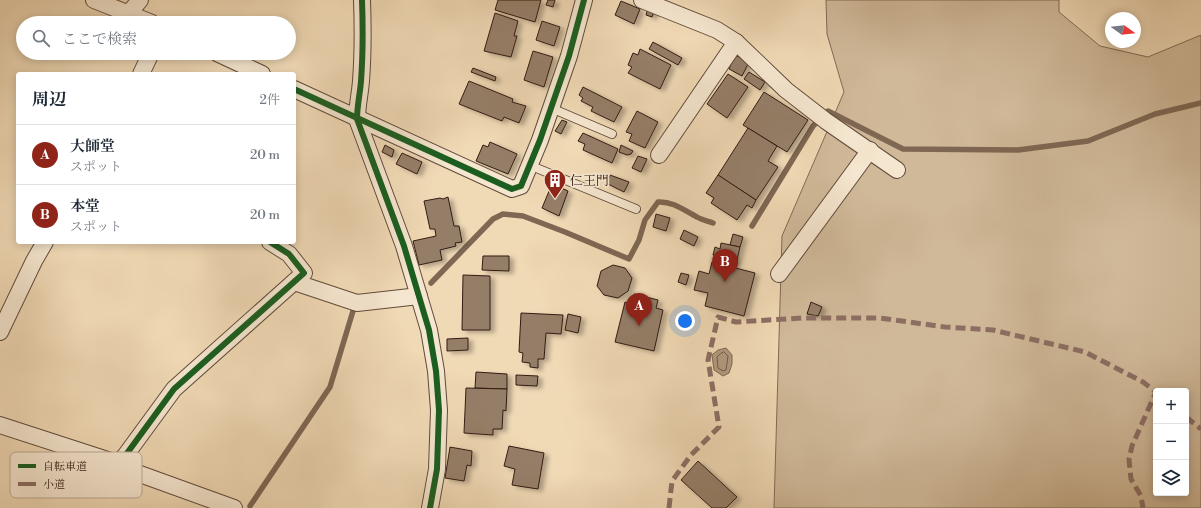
<!DOCTYPE html>
<html lang="ja">
<meta charset="utf-8">
<style>
:root{--surface:#fff;--page:#f2f2f3;--text:#1f2937;--muted:#747a83;--line:#e0e1e3;--accent:#8f2418}
body{margin:0;font-family:"Libre Bodoni","Noto Serif JP",serif;background:var(--page);color:var(--text)}
.controls{position:absolute;right:12px;bottom:12px;display:grid;overflow:hidden;border-radius:4px;box-shadow:0 2px 10px #0003}
.controls button{width:36px;height:36px;display:grid;place-items:center;padding:0;border:0;border-bottom:1px solid var(--line);background:var(--surface);color:var(--text);font:20px sans-serif}
.compass{position:absolute;left:1105px;top:12px;width:36px;height:36px;border-radius:50%;background:var(--surface);box-shadow:0 2px 10px #0003;rotate:105deg}
.you{position:absolute;left:685px;top:321px;width:14px;height:14px;margin:-10px;border:3px solid #fff;border-radius:50%;background:#1a73e8;box-shadow:0 0 0 6px #1a73e833}
.badge{display:grid;place-items:center;width:26px;height:26px;border-radius:50%;background:var(--accent);color:#fff;font-size:13px;font-weight:700}
.pin{position:absolute;translate:-50% -33px;filter:drop-shadow(0 1px 2px #0008)}
.pin::after{content:'';position:absolute;top:21px;width:14px;height:12px;background:inherit;clip-path:polygon(0 0,100% 0,50% 100%)}
.list{margin:0;padding:0;list-style:none}
h2{display:flex;justify-content:space-between;align-items:center;height:52px;margin:0;padding:0 16px;font-size:17px}
h2 small{font-size:13px;font-weight:400;color:var(--muted)}
.list li{display:grid;grid-template-columns:26px 1fr auto;gap:12px;align-items:center;box-sizing:border-box;height:60px;padding:0 16px;border-top:1px solid var(--line)}
.list b{display:block;font-size:15px;white-space:nowrap}
.list p{margin:0;font-size:13px;white-space:nowrap;color:var(--muted)}
.list em{font-size:13px;font-style:normal;color:var(--muted)}
.icon{flex:none;width:22px;height:22px;fill:none;stroke:currentColor;stroke-width:2;stroke-linecap:round;stroke-linejoin:round}
.map{position:relative;flex:none;width:1201px;height:508px;overflow:hidden}
.search{position:absolute;background:var(--surface);box-shadow:0 2px 10px #0003;left:16px;top:16px;width:280px;height:44px;display:flex;align-items:center;gap:10px;box-sizing:border-box;padding:0 14px;border-radius:22px;color:var(--muted);font-size:15px}
.panel{position:absolute;background:var(--surface);box-shadow:0 2px 10px #0003;left:16px;top:72px;width:280px;height:172px;border-radius:4px}
.map>svg:first-child{display:block}
</style>
<div class="map">
<svg width="1201" height="508" viewBox="0 0 1201 508">
<defs>
<filter id="shadow"><feDropShadow dx="4.5" dy="2.5" stdDeviation="2" flood-color="#0004"/></filter>
</defs>
<rect width="100%" height="100%" fill="#f0d9b5"/>
<filter id="stains"><feTurbulence type="fractalNoise" baseFrequency=".005" numOctaves="4"/><feColorMatrix values="0 0 0 0 .2 0 0 0 0 .09 0 0 0 0 .02 0 0 0 .5 -.17"/></filter>
<radialGradient id="worn" r=".72"><stop offset=".6" stop-color="#630" stop-opacity="0"/><stop offset="1" stop-color="#630" stop-opacity=".3"/></radialGradient>
<path fill="#d0b999" stroke="#826a56" fill-rule="evenodd" d="M826,0h233v12l41,34 48,11 53,-22v473h-427l8,-272 62,-144 -17,-58zM1156,391h30v102h-30z"/>
<path fill="#b0997e" stroke="#7e6753" d="M726,348l6,7v9l-3,9 -6,3 -9,-6 -2,-15 6,-5z"/>
<g fill="none" stroke-linecap="round" stroke-linejoin="round">
<path stroke="#725a48" stroke-width="1" d="M724,352l4,4 -2,14 -3,1 -5,-3 -1,-11 3,-3z"/>
<g stroke="#7e6753" stroke-width="5.5">
<path d="M752,226l61,-100 15,-15 75,38 115,1 70,-9 67,-27 46,-11"/>
<path d="M431,283l62,-64 10,-5 20,2 42,16 64,27 10,-19 6,-20 13,-18c15,-1 27,9 39,15 5,3 11,4 16,6"/>
<path d="M250,506l80,-119 23,-76"/>
</g>
</g>
<g fill="#957e67" stroke="#331c12" filter="url(#shadow)">
<path d="M498,0h43l-6,22 -40,-12z"/>
<path d="M548,0h7l-2,7 -7,-2z"/>
<path d="M621,1l19,8 -6,15 -19,-9z"/>
<path d="M648,8l7,2 -3,7 -6,-2z"/>
<path d="M495,13l23,8 -4,15h3l-6,21 -27,-6z"/>
<path d="M542,21l18,6 -6,19 -18,-6z"/>
<path d="M653,42l29,16 -4,7 -29,-16z"/>
<path d="M640,49l31,16 -11,24 -32,-16 4,-6 -4,-2 5,-12 5,2z"/>
<path d="M533,51l20,6 -9,30 -20,-7z"/>
<path d="M735,55l14,7 -7,14 -13,-7z"/>
<path d="M473,68l23,9 -1,4 -24,-9z"/>
<path d="M749,72l16,10 -5,8 -16,-11z"/>
<path d="M728,74l20,13 -21,31 -20,-14z"/>
<path d="M469,81l44,18 -1,3 14,4 -7,17 -15,-6 -2,4 -43,-17z"/>
<path d="M583,87l39,20 -8,15 -23,-11 2,-4 -12,-6 2,-3 -4,-3z"/>
<path d="M764,92l44,28 -21,32 -44,-27z"/>
<path d="M637,111l21,11 -13,26 -16,-7 3,-7 -6,-2z"/>
<path d="M562,120l5,2 -6,12 -6,-3z"/>
<path d="M748,128l29,18 -9,15 10,6 -22,33 -38,-25z"/>
<path d="M583,133l35,16 -6,14 -29,-13 2,-6 -7,-3z"/>
<path d="M490,142l27,12 -9,20 -32,-13 7,-16 5,2z"/>
<path d="M385,145l9,5 -2,7 -10,-5z"/>
<path d="M621,145l12,6 -2,3 -4,1 -8,-3z"/>
<path d="M402,153l20,9 -5,12 -21,-10z"/>
<path d="M638,156l9,3 -6,13 -9,-4z"/>
<path d="M610,175l19,7 -5,10 -18,-9z"/>
<path d="M718,175l38,25 -4,8 -5,-3 -10,15 -26,-17 3,-5 -8,-5z"/>
<path d="M552,184l16,7 -9,25 -17,-8z"/>
<path d="M448,197l6,29h5l3,16 -7,1 1,3 -16,4 2,10 -23,5 -6,-24 23,-5 -1,-7h-5l-6,-28 16,-3 3,1z"/>
<path d="M656,214l14,4 -4,13 -13,-4z"/>
<path d="M684,230l14,7 -4,9 -14,-7z"/>
<path d="M733,234l10,3 -3,10 -10,-2z"/>
<path d="M721,243l19,4 -4,18 -18,-5 1,-4 -6,-1 2,-8 5,2z"/>
<path d="M483,256h26v15l-27,-1z"/>
<path d="M712,262l43,11 -11,43 -39,-10 3,-13 -14,-3 5,-19 10,3z"/>
<path d="M613,265l12,3 7,10 -4,13 -10,7 -14,-3 -7,-9 4,-15z"/>
<path d="M681,273l8,2 -3,10 -8,-3z"/>
<path d="M463,275l27,1v54h-28z"/>
<path d="M634,294l24,6 -2,8 7,2 -9,41 -39,-9 10,-40 7,2z"/>
<path d="M811,302l11,5 -4,9 -11,-2z"/>
<path d="M521,313l42,2 -2,19 -15,-1 -2,26h-6v9l-8,-1v-4l-8,-1 1,-9 -4,-1z"/>
<path d="M568,314l13,3 -3,16 -13,-3z"/>
<path d="M468,338v12l-21,1v-12z"/>
<path d="M476,372l31,2v15l-32,-1z"/>
<path d="M516,375l22,1 -1,10 -21,-1z"/>
<path d="M466,388l41,1 -1,22 -3,-1 -1,19h-9v6l-29,-2z"/>
<path d="M509,446l35,7 -6,36 -26,-4 3,-16 -11,-3z"/>
<path d="M450,447l22,4 -1,15 -4,-1 -3,16 -19,-3z"/>
<path d="M698,461l39,36 -11,11h-14l-31,-28z"/>
</g>
<g fill="none" stroke-linecap="round" stroke-linejoin="round">
<g stroke="#624b3b" stroke-width="10">
<g id="service">
<path d="M551,108l61,26"/>
<path d="M529,165l107,44"/>
</g>
</g>
<g stroke="#624b3b" stroke-width="18">
<g id="minor">
<path d="M94,0l58,23"/>
<path d="M362,0c1,27 1,54 -1,81 -1,13 -4,25 -4,38l47,127 25,84 7,41 3,39 -2,59 -7,39"/>
<path d="M642,0l75,30 19,12 50,48 40,31 71,49"/>
<path d="M129,13l11,-13"/>
<path d="M217,53l45,21"/>
<path d="M141,74l10,-21"/>
<path d="M294,89l218,100 9,-3 19,-46 29,-84 15,-56"/>
<path d="M659,155l77,-113"/>
<path d="M779,274l91,-124"/>
<path d="M294,282l63,21 62,-7"/>
<path d="M0,332l34,-71 11,-19"/>
<path d="M0,425l117,38 9,6 108,39"/>
<path d="M117,463l8,-7 49,-67 130,-116 -15,-19 -19,-12"/>
</g>
</g>
<use href="#service" stroke="#f5e6cf" stroke-width="8"/>
<use href="#minor" stroke="#f5e6cf" stroke-width="16"/>
<g stroke="#8d6e63" stroke-width="5" stroke-dasharray="10 5" stroke-linecap="butt">
<path d="M1186,417l15,12"/>
<path d="M669,508l3,-27 19,-26 28,-28 -11,-67 10,-43 18,5 66,-4h78l65,9 48,3 92,22 58,30 13,10 -24,54 -3,13 2,20 10,17 2,12"/>
</g>
<g stroke="#f5e6cf" stroke-width="8">
<g id="cycleway">
<path d="M362,0c1,27 1,54 -1,81 -1,13 -4,25 -4,38l47,127 25,84 7,41 3,39 -2,59 -7,39"/>
<path d="M294,89l218,100 9,-3 19,-46 29,-84 15,-56"/>
<path d="M117,463l8,-7 49,-67 130,-116 -15,-19 -19,-12"/>
</g>
</g>
<use href="#cycleway" stroke="#1b5e20" stroke-width="6"/>
</g>
<defs>
<g id="building-pin" transform="scale(1.15)"><path d="M0 17L-7.5 6A9.5 9.5 0 1 1 7.5 6Z" fill="#8f2418" stroke="#f5e6cf"/><path d="M-4-6H4V6H1V3H-1V6H-4ZM-2.5-4.3h1.7v1.8h-1.7ZM.8-4.3h1.7v1.8H.8ZM-2.5-1h1.7V.8h-1.7ZM.8-1h1.7V.8H.8Z" fill="#fff"/></g>
</defs>
<g fill-rule="evenodd">
<use href="#building-pin" x="555" y="180"/>
</g>
<g text-anchor="middle" stroke-width="3.5" stroke-linejoin="round" paint-order="stroke">
<g font-size="13" fill="#331c12" stroke="#f5e6cf" text-anchor="start">
<text x="570" y="185">仁王門</text>
</g>
</g>
<rect x="10" y="452" width="132" height="46" rx="6" fill="#f5e6cf" stroke="#bba996" stroke-width="1"/>
<rect x="18" y="464" width="18" height="4" fill="#1b5e20"/>
<rect x="18" y="482" width="18" height="4" fill="#8d6e63"/>
<g font-size="11" fill="#331c12">
<text x="43" y="470">自転車道</text>
<text x="43" y="488">小道</text>
</g>
<rect width="100%" height="100%" filter="url(#stains)"/>
<rect width="100%" height="100%" fill="url(#worn)"/>
</svg>
<div class="controls">
<button>+</button>
<button>−</button>
<button><svg class="icon" aria-label="layers" viewBox="0 0 24 24"><path d="M12 4l9 5-9 5-9-5zM3 14l9 5 9-5"/></svg></button>
</div>
<svg class="compass" viewBox="-18 -18 36 36"><path d="M0-13l5 13h-10z" fill="#e53935"/><path d="M0 13l5-13h-10z" fill="#747a83"/></svg>
<div class="you"></div>
<div class="pin badge" style="left:639px;top:326px">A</div>
<div class="pin badge" style="left:725px;top:282px">B</div>
<div class="search"><svg class="icon" aria-label="search" viewBox="0 0 24 24"><circle cx="10" cy="10" r="6"/><path d="M15 15l6 6"/></svg>ここで検索</div>
<section class="panel">
<h2>周辺<small>2件</small></h2>
<ul class="list">
<li><span class="badge">A</span><div><b>大師堂</b><p>スポット</p></div><em>20 m</em></li>
<li><span class="badge">B</span><div><b>本堂</b><p>スポット</p></div><em>20 m</em></li>
</ul>
</section>
</div>
